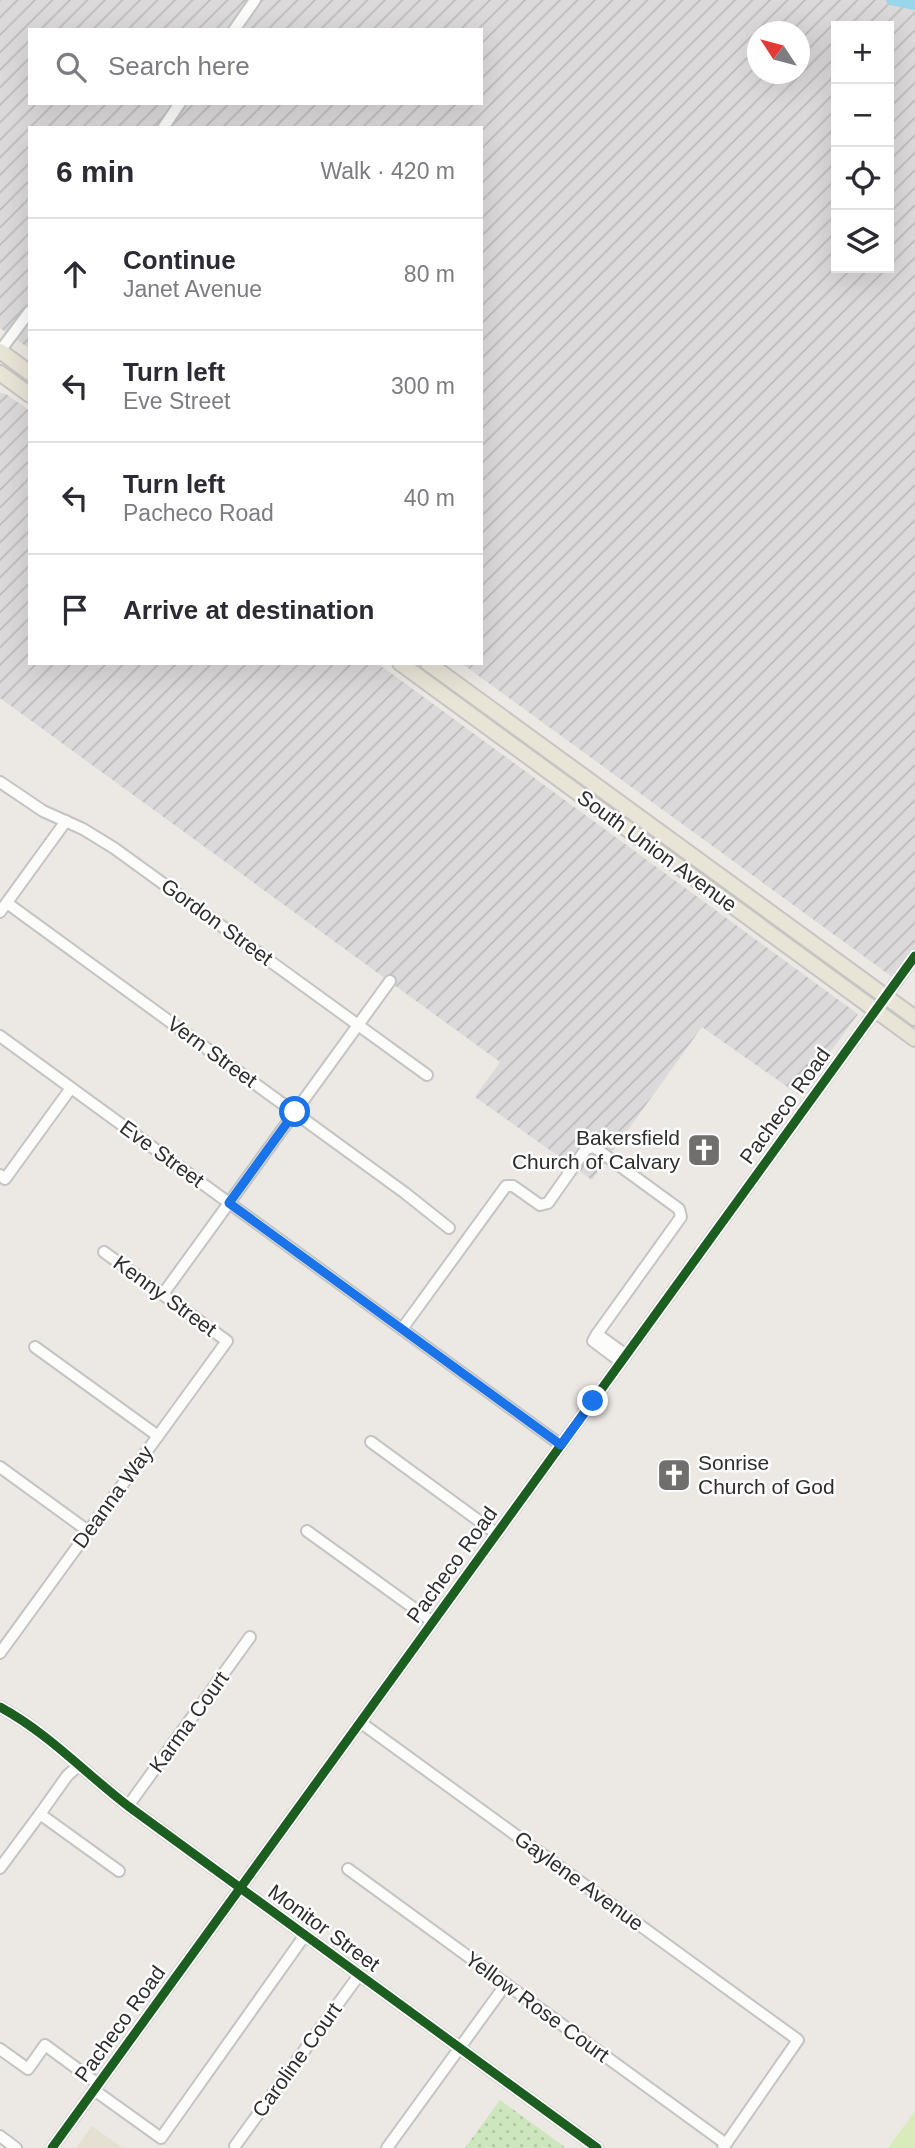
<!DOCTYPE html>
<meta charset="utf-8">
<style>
:root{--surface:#fff;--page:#f7f7f7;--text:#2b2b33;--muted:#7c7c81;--line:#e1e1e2}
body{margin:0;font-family:Helvetica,sans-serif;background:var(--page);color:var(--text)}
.controls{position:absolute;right:21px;top:21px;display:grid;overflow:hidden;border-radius:0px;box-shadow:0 7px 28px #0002}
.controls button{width:63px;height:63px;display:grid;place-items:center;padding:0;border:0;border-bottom:2px solid var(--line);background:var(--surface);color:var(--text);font:35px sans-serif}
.compass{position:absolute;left:747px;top:21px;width:63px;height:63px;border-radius:50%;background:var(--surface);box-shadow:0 7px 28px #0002;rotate:306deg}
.stop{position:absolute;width:21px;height:21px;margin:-16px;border:5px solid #1a73e8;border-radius:50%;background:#fff}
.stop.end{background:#1a73e8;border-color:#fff;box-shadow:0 2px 7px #0008}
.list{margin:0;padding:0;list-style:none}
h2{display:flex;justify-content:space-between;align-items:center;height:91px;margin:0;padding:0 28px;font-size:30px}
h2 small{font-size:23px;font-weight:400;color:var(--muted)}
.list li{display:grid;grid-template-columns:46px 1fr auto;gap:21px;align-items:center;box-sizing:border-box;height:112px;padding:0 28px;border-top:2px solid var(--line)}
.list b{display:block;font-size:26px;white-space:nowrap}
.list p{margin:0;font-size:23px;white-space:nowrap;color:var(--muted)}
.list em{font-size:23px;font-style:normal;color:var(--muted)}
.icon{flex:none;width:38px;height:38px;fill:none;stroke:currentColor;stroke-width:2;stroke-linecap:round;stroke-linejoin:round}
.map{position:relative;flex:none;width:915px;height:2148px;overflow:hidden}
.search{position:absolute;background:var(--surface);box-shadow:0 7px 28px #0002;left:28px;top:28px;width:455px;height:77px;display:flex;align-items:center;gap:18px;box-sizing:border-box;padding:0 24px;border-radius:0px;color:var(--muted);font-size:26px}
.panel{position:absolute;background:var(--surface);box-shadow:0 7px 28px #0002;left:28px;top:126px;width:455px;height:539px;border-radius:0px}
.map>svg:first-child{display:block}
</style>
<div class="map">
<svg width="915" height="2148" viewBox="0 0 915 2148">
<defs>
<pattern id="industrial-furrows" width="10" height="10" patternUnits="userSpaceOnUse" patternTransform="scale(1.75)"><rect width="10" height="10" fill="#dcd9db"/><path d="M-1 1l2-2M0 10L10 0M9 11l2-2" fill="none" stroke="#bdbbbc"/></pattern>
<pattern id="grass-dots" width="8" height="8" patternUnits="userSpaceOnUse" patternTransform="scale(1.75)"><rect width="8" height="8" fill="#cee6be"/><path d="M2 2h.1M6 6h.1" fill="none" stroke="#b1c6a4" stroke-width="1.8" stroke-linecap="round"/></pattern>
</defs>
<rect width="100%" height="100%" fill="#ece8e4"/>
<g fill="url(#industrial-furrows)" fill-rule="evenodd">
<path d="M0,0h915v952l-20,27 -434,-316h20v-535h-451v221l-30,-21zM836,26h53v242h-53zM30,30h451v73h-451zM758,32h42v42h-42z"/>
<path d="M0,393l6,1 24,17v252h347l481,351 -59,81 -97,-68 -110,153 -117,-83 25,-35 -500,-364z"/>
</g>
<path fill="#e6e0d3" d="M92,2126l31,22h-47z"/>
<path fill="url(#grass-dots)" d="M500,2100l66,48h-101z"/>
<path fill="#d9eabb" d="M915,2111v37h-27z"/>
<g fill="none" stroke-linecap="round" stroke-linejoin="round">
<path stroke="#99d6ec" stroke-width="10" d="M891,0l24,5"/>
<g stroke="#c5c4c5" stroke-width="14">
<g id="minor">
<path d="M234,30l21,-30"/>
<path d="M163,128l17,-25"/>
<path d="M0,351l30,-40"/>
<path d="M0,782l43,29 40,18 31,19 313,227"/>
<path d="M7,903l398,290 44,35"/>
<path d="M0,912l66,-91"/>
<path d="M0,1036l561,409"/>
<path d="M0,1175l5,4 66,-91"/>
<path d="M163,1294l227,-313"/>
<path d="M402,1329l104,-143h7l27,19 8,-2 38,-54 8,-2 85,62 2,8 -84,117"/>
<path d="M35,1347l123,89"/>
<path d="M621,1362l-28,-21 4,-7 29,21"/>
<path d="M371,1442l126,92"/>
<path d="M0,1467l88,64"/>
<path d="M307,1531l126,91"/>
<path d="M0,1653l227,-312 -123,-89"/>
<path d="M0,1707c48,26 85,66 128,99l469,342"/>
<path d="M360,1722l438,318 -75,108"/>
<path d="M128,1806l122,-169"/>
<path d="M40,1814l27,-38 12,-11"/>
<path d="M0,1868l40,-54 79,57"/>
<path d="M348,1869l378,275"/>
<path d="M0,2049l28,20 17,-24 53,39"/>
<path d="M94,2090l67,48 144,-203"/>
<path d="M0,2136l16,12"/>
<path d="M235,2146l124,-171"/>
<path d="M52,2148l863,-1192"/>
<path d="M387,2148l119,-164"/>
</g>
</g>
<g stroke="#c6c5c4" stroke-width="18">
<g id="major">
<path d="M0,351l30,22"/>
<path d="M0,373l30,22"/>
<path d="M400,663l515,376"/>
<path d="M428,663l487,355"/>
</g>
</g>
<use href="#minor" stroke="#fcfcfb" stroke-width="10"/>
<use href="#major" stroke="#e8e4d6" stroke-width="14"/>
<g stroke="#fff" stroke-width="13">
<g id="cycleway">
<path d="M0,1707c48,26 85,66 128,99l469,342"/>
<path d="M52,2148l863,-1192"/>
</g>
</g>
<use href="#cycleway" stroke="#1b5e20" stroke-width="9"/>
</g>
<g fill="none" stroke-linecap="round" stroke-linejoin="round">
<path stroke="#1a73e8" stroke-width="9" d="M295,1112l-66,91 332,242 32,-44"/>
</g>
<defs>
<g id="church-square" transform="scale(1.75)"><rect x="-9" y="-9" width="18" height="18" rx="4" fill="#706f6e" stroke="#fff"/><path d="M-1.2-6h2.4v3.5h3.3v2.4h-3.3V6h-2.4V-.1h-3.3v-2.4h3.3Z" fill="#fff"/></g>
</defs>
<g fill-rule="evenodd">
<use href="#church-square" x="704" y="1150"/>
<use href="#church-square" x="674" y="1475"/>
</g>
<g text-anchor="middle" stroke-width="5" stroke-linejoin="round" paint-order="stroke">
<g font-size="21" fill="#2e2e2e" stroke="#fff">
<text transform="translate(657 851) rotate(36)" y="7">South Union Avenue</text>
<text transform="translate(217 922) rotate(36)" y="7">Gordon Street</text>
<text transform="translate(212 1052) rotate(36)" y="7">Vern Street</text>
<text transform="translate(785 1106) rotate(-54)" y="7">Pacheco Road</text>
<text transform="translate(162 1154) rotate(36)" y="7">Eve Street</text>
<text transform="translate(165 1296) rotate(36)" y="7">Kenny Street</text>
<text transform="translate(113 1497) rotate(-54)" y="7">Deanna Way</text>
<text transform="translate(452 1565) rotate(-54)" y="7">Pacheco Road</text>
<text transform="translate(189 1722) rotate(-54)" y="7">Karma Court</text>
<text transform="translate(579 1881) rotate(36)" y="7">Gaylene Avenue</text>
<text transform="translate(324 1928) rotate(36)" y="7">Monitor Street</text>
<text transform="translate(537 2007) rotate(36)" y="7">Yellow Rose Court</text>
<text transform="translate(120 2024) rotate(-54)" y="7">Pacheco Road</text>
<text transform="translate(297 2060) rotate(-54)" y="7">Caroline Court</text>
</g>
<g font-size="21" fill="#2e2e2e" stroke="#fff" text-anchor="end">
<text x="680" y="1145">Bakersfield<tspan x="680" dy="24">Church of Calvary</tspan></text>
<text x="698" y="1470" text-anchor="start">Sonrise<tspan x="698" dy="24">Church of God</tspan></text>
</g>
</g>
</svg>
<div class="controls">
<button>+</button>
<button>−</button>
<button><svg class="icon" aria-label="locate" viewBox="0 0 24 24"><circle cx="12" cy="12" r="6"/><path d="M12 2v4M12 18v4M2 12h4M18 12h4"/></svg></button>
<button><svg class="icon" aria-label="layers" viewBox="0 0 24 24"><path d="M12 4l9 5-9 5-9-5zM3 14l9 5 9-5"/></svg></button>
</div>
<svg class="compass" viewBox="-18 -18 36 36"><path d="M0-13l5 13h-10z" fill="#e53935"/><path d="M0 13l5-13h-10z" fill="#7c7c81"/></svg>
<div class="stop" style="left:295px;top:1112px"></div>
<div class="stop end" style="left:593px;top:1401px"></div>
<div class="search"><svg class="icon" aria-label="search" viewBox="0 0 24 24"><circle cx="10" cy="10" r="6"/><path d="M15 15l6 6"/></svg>Search here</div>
<section class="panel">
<h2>6 min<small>Walk · 420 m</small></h2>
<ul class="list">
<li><svg class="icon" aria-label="ahead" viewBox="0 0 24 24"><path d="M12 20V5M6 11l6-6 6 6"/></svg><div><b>Continue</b><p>Janet Avenue</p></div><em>80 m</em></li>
<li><svg class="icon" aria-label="left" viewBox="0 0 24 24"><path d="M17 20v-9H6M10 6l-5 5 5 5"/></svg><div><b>Turn left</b><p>Eve Street</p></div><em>300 m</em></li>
<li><svg class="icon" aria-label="left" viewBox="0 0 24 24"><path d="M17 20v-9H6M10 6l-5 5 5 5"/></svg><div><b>Turn left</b><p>Pacheco Road</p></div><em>40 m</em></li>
<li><svg class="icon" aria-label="arrive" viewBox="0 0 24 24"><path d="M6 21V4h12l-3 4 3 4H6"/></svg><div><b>Arrive at destination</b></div></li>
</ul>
</section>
</div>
